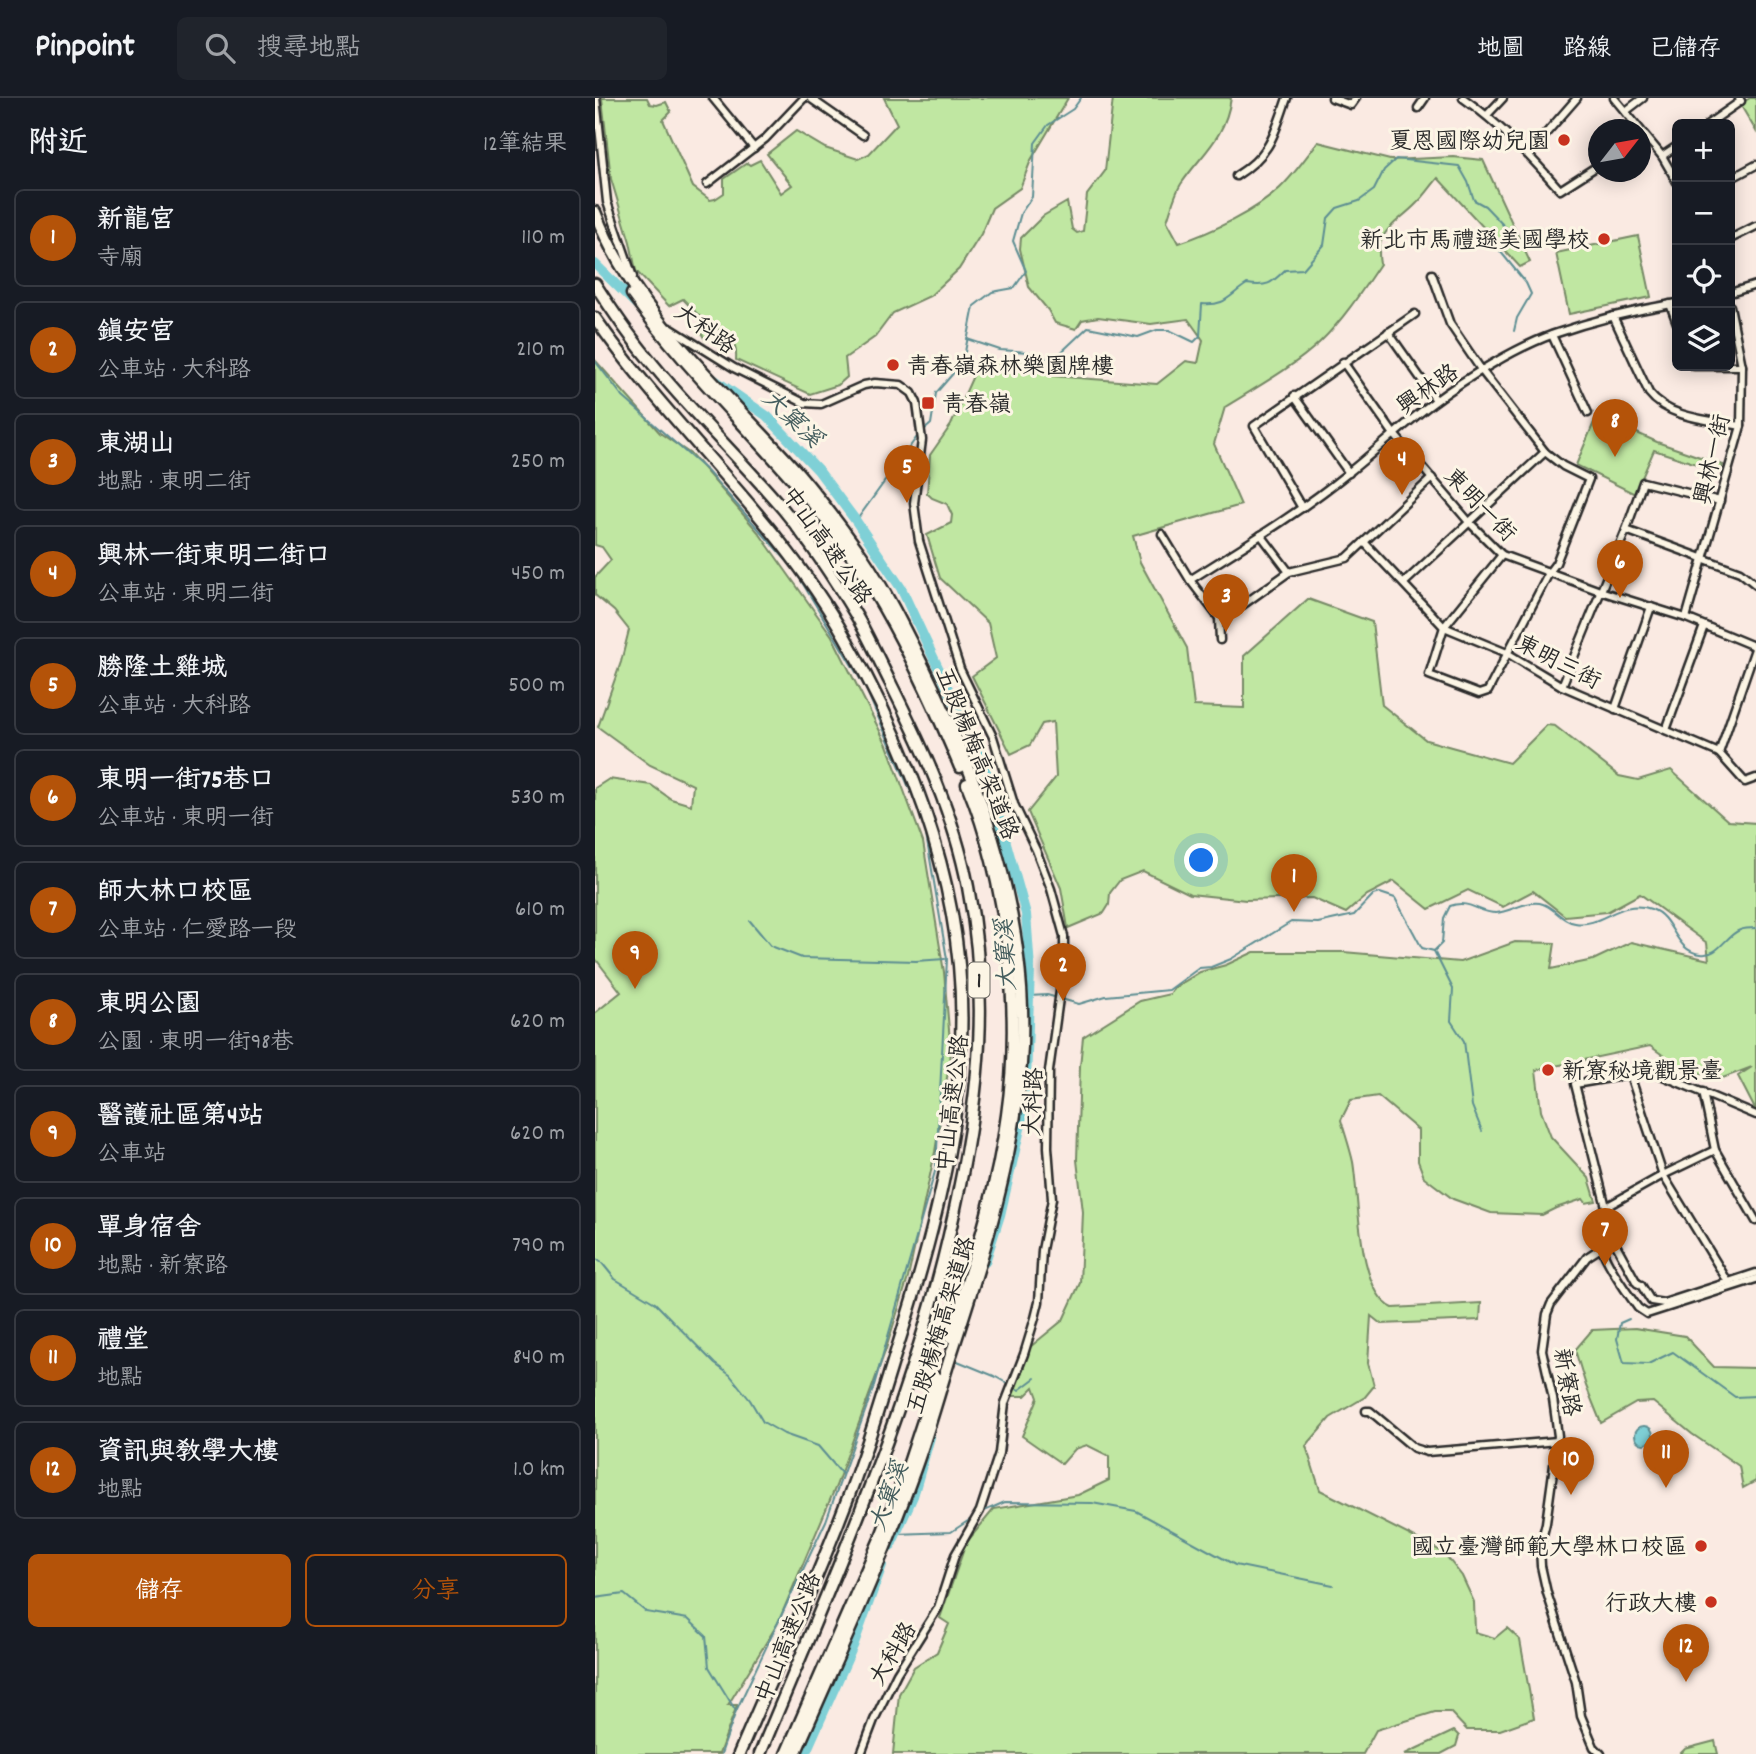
<!DOCTYPE html>
<html lang="zh-TW">
<meta charset="utf-8">
<style>
:root{--surface:#171b24;--page:#20242c;--text:#f1f3f6;--muted:#9ea1a6;--line:#363941;--accent:#b45309}
body{margin:0;font-family:Dekko,"LXGW WenKai TC",sans-serif;background:var(--page);color:var(--text)}
.controls{position:absolute;right:21px;top:21px;display:grid;overflow:hidden;border-radius:10px;box-shadow:0 4px 18px #0003}
.controls button{width:63px;height:63px;display:grid;place-items:center;padding:0;border:0;border-bottom:2px solid var(--line);background:var(--surface);color:var(--text);font:35px sans-serif}
.compass{position:absolute;left:993px;top:21px;width:63px;height:63px;border-radius:50%;background:var(--surface);box-shadow:0 4px 18px #0003;rotate:59deg}
.you{position:absolute;left:607px;top:763px;width:24px;height:24px;margin:-18px;border:5px solid #fff;border-radius:50%;background:#1a73e8;box-shadow:0 0 0 10px #1a73e833}
.badge{display:grid;place-items:center;width:46px;height:46px;border-radius:50%;background:var(--accent);color:#fff;font-size:23px;font-weight:700}
.pin{position:absolute;translate:-50% -58px;filter:drop-shadow(0 2px 4px #0008)}
.pin::after{content:'';position:absolute;top:37px;width:24px;height:21px;background:inherit;clip-path:polygon(0 0,100% 0,50% 100%)}
.list{margin:0;padding:0;list-style:none}
h2{display:flex;justify-content:space-between;align-items:center;height:91px;margin:0;padding:0 28px;font-size:30px}
h2 small{font-size:23px;font-weight:400;color:var(--muted)}
.list li{display:grid;grid-template-columns:46px 1fr auto;gap:21px;align-items:center;box-sizing:border-box;height:98px;margin:0 14px 14px;padding:0 14px;border:2px solid var(--line);border-radius:10px}
.list b{display:block;font-size:26px;white-space:nowrap}
.list p{margin:0;font-size:23px;white-space:nowrap;color:var(--muted)}
.list em{font-size:23px;font-style:normal;color:var(--muted)}
.actions{display:flex;gap:14px;padding:21px 28px}
.actions a{flex:1;padding:16px 0;border:2px solid var(--accent);border-radius:10px;text-align:center;font-size:24px;color:var(--accent)}
.actions .main{background:var(--accent);color:#fff}
.icon{flex:none;width:38px;height:38px;fill:none;stroke:currentColor;stroke-width:2;stroke-linecap:round;stroke-linejoin:round}
.map{position:relative;flex:none;width:1161px;height:1656px;overflow:hidden}
header{display:flex;align-items:center;gap:42px;box-sizing:border-box;height:98px;padding:0 35px;background:var(--surface);border-bottom:2px solid var(--line)}
header strong{font-size:33px}
nav{display:flex;gap:38px;margin-inline-start:auto;font-size:24px}
.search{width:490px;height:63px;background:var(--page);display:flex;align-items:center;gap:18px;box-sizing:border-box;padding:0 24px;border-radius:10px;color:var(--muted);font-size:26px}
main{display:flex}
aside{flex:1;background:var(--surface)}
.map>svg:first-child{display:block}
</style>
<header>
<strong>Pinpoint</strong>
<div class="search"><svg class="icon" aria-label="search" viewBox="0 0 24 24"><circle cx="10" cy="10" r="6"/><path d="M15 15l6 6"/></svg>搜尋地點</div>
<nav><a>地圖</a><a>路線</a><a>已儲存</a></nav>
</header>
<main>
<aside>
<h2>附近<small>12筆結果</small></h2>
<ul class="list">
<li><span class="badge">1</span><div><b>新龍宮</b><p>寺廟</p></div><em>110 m</em></li>
<li><span class="badge">2</span><div><b>鎮安宮</b><p>公車站 · 大科路</p></div><em>210 m</em></li>
<li><span class="badge">3</span><div><b>東湖山</b><p>地點 · 東明二街</p></div><em>250 m</em></li>
<li><span class="badge">4</span><div><b>興林一街東明二街口</b><p>公車站 · 東明二街</p></div><em>450 m</em></li>
<li><span class="badge">5</span><div><b>勝隆土雞城</b><p>公車站 · 大科路</p></div><em>500 m</em></li>
<li><span class="badge">6</span><div><b>東明一街75巷口</b><p>公車站 · 東明一街</p></div><em>530 m</em></li>
<li><span class="badge">7</span><div><b>師大林口校區</b><p>公車站 · 仁愛路一段</p></div><em>610 m</em></li>
<li><span class="badge">8</span><div><b>東明公園</b><p>公園 · 東明一街98巷</p></div><em>620 m</em></li>
<li><span class="badge">9</span><div><b>醫護社區第4站</b><p>公車站</p></div><em>620 m</em></li>
<li><span class="badge">10</span><div><b>單身宿舍</b><p>地點 · 新寮路</p></div><em>790 m</em></li>
<li><span class="badge">11</span><div><b>禮堂</b><p>地點</p></div><em>840 m</em></li>
<li><span class="badge">12</span><div><b>資訊與教學大樓</b><p>地點</p></div><em>1.0 km</em></li>
</ul>
<div class="actions"><a class="main">儲存</a><a>分享</a></div>
</aside>
<div class="map">
<svg width="1161" height="1656" viewBox="0 0 1161 1656">
<rect width="100%" height="100%" fill="#faeae2"/>
<filter id="ink" filterUnits="userSpaceOnUse"><feTurbulence type="fractalNoise" baseFrequency=".0143" numOctaves="2"/><feDisplacementMap in="SourceGraphic" scale="14" xChannelSelector="R" yChannelSelector="G"/><feConvolveMatrix kernelMatrix="1 2 1 2 8 2 1 2 1" color-interpolation-filters="sRGB"/></filter>
<g filter="url(#ink)">
<g fill="#c0e7a2" stroke="#768966" stroke-width="2">
<path d="M7,0h45l3,6 7,1 9,-3 5,10 -8,8 30,67 17,13 5,-1 9,-6v-14l23,-16 3,2 10,-5 21,33 11,-8 -25,-31 29,-23 29,17 33,11 11,-5 28,-30 -13,-26h184l-37,62 -11,28 -28,20 -11,26 -22,35 -29,27 -37,17 -18,24 -30,21 2,19 -9,8 -28,9 -74,-34c1,-17 -4,-26 -20,-32l-10,13 -5,-8 5,-10 -23,-24 -14,7 -33,-35 -6,-29 -19,-63z"/>
<path d="M518,0h118c-6,41 -29,55 -50,86 -7,11 -10,26 -14,37l12,22c31,-10 77,-32 101,-55 14,-13 26,-31 38,-46l72,18 63,-3 30,3 47,102 -10,5 -82,-89c-7,8 -13,18 -21,25 -21,22 -43,27 -37,61 -18,27 -37,56 -60,78 -25,24 -66,47 -95,65l-11,37 27,61 -108,31 7,26 47,86 7,58 50,2v-52l64,-57 64,23 10,83 44,35 83,23 38,-38 8,1 64,50 19,4 33,-10 57,51 28,2v288l-18,-35 14,-9 -32,12 -39,-11 -31,-22 -114,24 5,41 10,26 38,41 7,23 -10,2 -3,-4 -27,9 -14,7 -51,-2 -38,-14 -29,-22 -6,-16v-31l-40,-34 -27,4 -10,20c4,14 9,28 12,42 6,34 4,130 40,146l88,-5 -1,17 -99,4 -10,-8 -3,47 6,23 -9,11 -35,21 -24,28 14,44 123,62 19,24 12,26 1,30 20,6 12,-10 13,12 14,78 -34,12h-33l-17,-18h-15l-59,18 -13,24h-470l6,-60 15,-27 23,-15 12,-28 -9,-6 26,-75 28,-34 84,-14 31,-15v-24l-22,-11 -12,4 -13,15 -40,-28 16,-38 -4,-11 -9,9h-13l18,-49 33,-27 17,-37 3,-71 -6,-52 3,-94 3,-29 57,-36 30,-7 4,-6 26,-16 26,-7 28,-13h89l117,10 55,-20 40,1 -4,26 42,-9 38,-18 78,18 -2,-17 -67,-49 -33,18 -42,4 -32,-25 -30,16 -35,-17 -39,19 -35,-28 -27,14 -21,18 -34,-15 -66,2 -56,-6 -47,-23 -23,9 -10,13 -1,12 -5,8 -36,15 -7,-40 -33,-76 28,-35 -3,-55 -11,2 -12,21 -19,9 -39,-78 24,-18 -8,-35 -48,-45 -13,-43 24,-12 1,-8 -5,-11 -15,-6 -5,-5 3,-38 21,-30 30,-67 11,5 28,-3 33,16 104,8 29,-23 12,2 5,-23 -15,-21 -37,5 -53,-7 -16,3 -6,9 -21,-6 -7,-13 -19,-23 -9,-38 1,-11 22,-22 24,-14 5,27 5,4 6,-2 4,-36 18,-24z"/>
<path d="M1155,0h6v33l-16,-27z"/>
<path d="M1043,138l13,61 -82,17 -13,-61z"/>
<path d="M0,262l65,73 32,22 67,78 73,103 55,109 36,97 21,130 7,81 -16,99 -27,126 -22,71 -50,137 -58,137 -50,82h9l-18,49h-124v-741l26,-21 -26,-34v-170l14,-9 42,6 20,14 20,6 2,-20 -43,-20 -52,-38 23,-65 8,-32 -15,-19 -19,-16v-18l16,-17 -9,-13 -7,-2z"/>
<path d="M1002,317l60,27 66,23 -2,7 -67,-22 -19,44 -59,-29z"/>
<path d="M1040,1230l50,8 29,31 42,1v113l-13,7 -4,-22 -47,-32 -39,-32 -17,1 -35,20 -15,-37 -11,-36 17,-20z"/>
<path d="M859,1633l5,5 -3,10 -15,8h-36z"/>
<path d="M1120,1643l3,13h-38l5,-5z"/>
</g>
<circle fill="#7fd0d6" stroke="#5d8e92" stroke-width="2" cx="1049" cy="1337" r="9"/>
<g fill="none" stroke-linecap="round" stroke-linejoin="round">
<g stroke="#5d8e92" stroke-width="2">
<path d="M372,241l33,11 28,2 25,8 35,-33 50,10 19,-7h12l25,12 6,-6 2,-32c24,2 26,-8 45,-20 20,3 24,0 38,-14l18,-1 21,-24 4,-27 9,-10 22,-7 15,-11 10,-20 12,-11 63,7 9,16 6,18 11,6 21,22 -6,23 26,32 5,11 -14,24 -3,13"/>
<path d="M0,263l28,36 84,74 87,98 71,118 53,121"/>
<path d="M328,333l8,-7 5,-31 27,-31 11,-56 18,-14 22,-4 12,-17 -13,-30 8,-28 11,-16 3,-54 13,-18 25,-16 8,-11"/>
<path d="M261,423l63,-87"/>
<path d="M155,823l21,25 31,12 114,3 29,-2"/>
<path d="M839,853l19,38 -2,32 13,20 8,65 10,25"/>
<path d="M434,898l18,-1 32,9 27,-8 63,-6 30,-22 12,-1 20,-8 60,-37 27,1 36,-8 19,-20 7,-2 15,5 27,50 12,3 8,-8 2,-25 6,-12c20,-7 28,7 46,7 15,-1 32,-14 47,-9 12,4 18,17 32,19 27,5 44,-25 76,-14 24,8 22,42 50,45 17,3 25,-19 39,-24 5,-2 11,-2 16,-2"/>
<path d="M0,1160l7,5 13,16 40,24 60,61 15,11 20,25 13,22 21,12 34,12 24,28"/>
<path d="M1034,1221l-9,4 -3,16 7,24 24,1 25,-12 62,45 21,-1"/>
<path d="M360,1262l39,16 25,14 16,-12"/>
<path d="M387,1414l23,-10 87,1 44,8 99,54 98,20"/>
<path d="M301,1436l55,-2 23,-15"/>
<path d="M0,1500l29,-4 22,18 42,7 18,17 3,31 27,44 -15,43"/>
<path d="M141,1613l90,-190 47,-132 63,-221 11,-209 -23,-136"/>
</g>
<g stroke="#7fd0d6" stroke-width="10">
<path d="M0,166l43,42"/>
<path d="M117,280l55,38 51,54 38,51 45,67 84,180 41,146 4,55 -5,138 -25,108 -15,47"/>
<path d="M295,1449l23,-51 17,-59"/>
<path d="M210,1656l48,-108 29,-81"/>
</g>
<g stroke="#2b2b2b" stroke-width="11">
<g id="minor">
<path d="M1,0l11,104 26,75"/>
<path d="M118,0l41,50"/>
<path d="M215,0l53,37"/>
<path d="M737,0l19,7 5,-7"/>
<path d="M868,0c37,26 67,58 97,92l39,-25"/>
<path d="M1019,0l48,58 15,26"/>
<path d="M823,10l7,-10"/>
<path d="M1031,13l17,-13"/>
<path d="M892,17l16,-17"/>
<path d="M1113,26l33,-23 -2,-3"/>
<path d="M933,56l49,-56"/>
<path d="M1067,58l15,-10"/>
<path d="M641,78c35,-22 38,-41 51,-78"/>
<path d="M1135,81l26,-14"/>
<path d="M112,86l58,-45 39,-41"/>
<path d="M1135,141l26,-13"/>
<path d="M837,176l18,50 32,47 63,81 18,14 26,13 -33,84 -6,8 -62,120 -9,3 -50,-19 15,-48 58,-72"/>
<path d="M1135,195l26,-8"/>
<path d="M1075,206l7,19"/>
<path d="M1018,218l36,77c20,26 62,27 92,33"/>
<path d="M75,230l64,40 70,35 17,1 43,-19 11,-2 26,2 11,8 5,10 5,37 -8,63 5,38 41,128 33,68 21,67 22,46 15,39 13,47v26l-15,109 -1,76 4,52 -10,51 -3,52 -4,16 -11,36 -19,49 -6,50 -19,58 -25,44 -17,53 -41,65 -23,47 -13,34"/>
<path d="M793,234l48,68"/>
<path d="M957,237l36,78"/>
<path d="M748,264l50,71 76,89 33,33 98,36 86,27 70,29"/>
<path d="M1099,268h48"/>
<path d="M699,298l55,77"/>
<path d="M707,410l-48,-82 161,-112"/>
<path d="M1031,432l114,42 16,13"/>
<path d="M567,436l28,46 29,38 1,22"/>
<path d="M666,437l28,37"/>
<path d="M769,444l80,85 63,26 55,33 157,67 26,29 11,-4"/>
<path d="M595,482c54,-34 109,-67 158,-107 29,-23 56,-49 86,-71 32,-24 83,-55 120,-68 40,-14 82,-24 123,-31"/>
<path d="M809,485l141,-131"/>
<path d="M624,520l11,-4 59,-42 58,-14 85,-80"/>
<path d="M1091,520l55,-192 1,-60 -12,-60"/>
<path d="M967,588l64,-156 17,-48 77,19"/>
<path d="M1020,611l36,-102"/>
<path d="M1071,632l38,-104"/>
<path d="M1124,655l37,-107"/>
<path d="M1035,977l33,100 67,110"/>
<path d="M1108,994l12,58 41,71"/>
<path d="M1161,1017l-105,-44 -76,13 31,123 -2,16 33,60 4,2 10,16 13,2 92,-30"/>
<path d="M1120,1052l-52,25 -57,32c-27,24 16,78 32,101l9,6 109,-35"/>
<path d="M771,1313h4l44,37 13,4 131,-11"/>
<path d="M1006,1656l-7,-7 -13,-31 -5,-34 -29,-89 -6,-27 -1,-19 6,-24 12,-87 -5,-37 -11,-49 5,-36 4,-10 36,-47 26,-17"/>
</g>
</g>
<g stroke="#2b2b2b" stroke-width="15">
<g id="highway">
<path d="M0,114c40,105 132,180 204,262 22,26 43,54 63,82 24,35 43,74 62,112 60,122 107,258 97,396 -8,100 -39,196 -70,291 -13,41 -24,82 -39,122 -34,94 -77,185 -117,277"/>
<path d="M0,186c16,25 33,50 52,73 42,53 92,100 136,152 27,33 52,71 74,108 12,21 22,43 33,65 33,66 64,132 78,205 21,107 12,202 -10,307 -39,195 -122,377 -198,560"/>
<path d="M37,196c52,73 117,133 174,201 68,81 114,176 154,272"/>
<path d="M0,220c77,111 183,200 250,319 57,100 103,212 114,328 12,127 -21,255 -59,374 -18,58 -35,117 -58,174 -31,81 -69,161 -103,241"/>
<path d="M355,1239c23,-73 47,-146 57,-222 15,-104 0,-234 -40,-331"/>
<path d="M191,1656l94,-215 26,-67 31,-94"/>
</g>
</g>
<use href="#minor" stroke="#fcf5e5" stroke-width="6"/>
<use href="#highway" stroke="#fcf5e5" stroke-width="10"/>
</g>
</g>
<g fill="#c8321e" stroke="#fcf5e5" stroke-width="2.5">
<circle cx="969" cy="42" r="7"/>
<circle cx="1009" cy="141" r="7"/>
<circle cx="298" cy="267" r="7"/>
<rect x="326" y="298" width="14" height="14" rx="3.5"/>
<circle cx="953" cy="972" r="7"/>
<circle cx="1106" cy="1448" r="7"/>
<circle cx="1116" cy="1504" r="7"/>
</g>
<g text-anchor="middle" stroke-width="6" stroke-linejoin="round" paint-order="stroke">
<rect fill="#fcf5e5" stroke="#6a6863" stroke-width="2" x="373.5" y="864.5" width="21" height="35" rx="5"/>
<g font-size="21" font-weight="bold" fill="#2b2b2b">
<text x="384" y="889">1</text>
</g>
<g font-size="23" fill="#2b2b2b" stroke="#fcf5e5" text-anchor="end">
<text x="955" y="50">夏恩國際幼兒園</text>
<text x="995" y="149">新北市馬禮遜美國學校</text>
<text x="312" y="275" text-anchor="start">青春嶺森林樂園牌樓</text>
<text x="347" y="313" text-anchor="start">青春嶺</text>
<text x="967" y="980" text-anchor="start">新寮秘境觀景臺</text>
<text x="1092" y="1456">國立臺灣師範大學林口校區</text>
<text x="1102" y="1512">行政大樓</text>
</g>
<g font-size="23" fill="#2b2b2b" stroke="#fcf5e5">
<text transform="translate(111 230) rotate(35)" y="8">大科路</text>
<text transform="translate(832 290) rotate(-35)" y="8">興林路</text>
<text transform="translate(1116 361) rotate(-77)" y="8">興林一街</text>
<text transform="translate(886 406) rotate(46)" y="8">東明一街</text>
<text transform="translate(233 447) rotate(55)" y="8">中山高速公路</text>
<text transform="translate(964 563) rotate(27)" y="8">東明三街</text>
<text transform="translate(383 655) rotate(68)" y="8">五股楊梅高架道路</text>
<text transform="translate(437 1004) rotate(-88)" y="8">大科路</text>
<text transform="translate(356 1005) rotate(-83)" y="8">中山高速公路</text>
<text transform="translate(345 1227) rotate(-73)" y="8">五股楊梅高架道路</text>
<text transform="translate(973 1284) rotate(81)" y="8">新寮路</text>
<text transform="translate(192 1539) rotate(-68)" y="8">中山高速公路</text>
<text transform="translate(297 1555) rotate(-59)" y="8">大科路</text>
</g>
<g font-size="24" font-style="italic" fill="#445d5e" stroke="#fcf5e5">
<text transform="translate(198 320) rotate(43)" y="8">大窠溪</text>
<text transform="translate(410 857) rotate(-93)" y="8">大窠溪</text>
<text transform="translate(293 1398) rotate(-70)" y="8">大窠溪</text>
</g>
</g>
</svg>
<div class="controls">
<button>+</button>
<button>−</button>
<button><svg class="icon" aria-label="locate" viewBox="0 0 24 24"><circle cx="12" cy="12" r="6"/><path d="M12 2v4M12 18v4M2 12h4M18 12h4"/></svg></button>
<button><svg class="icon" aria-label="layers" viewBox="0 0 24 24"><path d="M12 4l9 5-9 5-9-5zM3 14l9 5 9-5"/></svg></button>
</div>
<svg class="compass" viewBox="-18 -18 36 36"><path d="M0-13l5 13h-10z" fill="#e53935"/><path d="M0 13l5-13h-10z" fill="#9ea1a6"/></svg>
<div class="you"></div>
<div class="pin badge" style="left:699px;top:814px">1</div>
<div class="pin badge" style="left:468px;top:903px">2</div>
<div class="pin badge" style="left:631px;top:534px">3</div>
<div class="pin badge" style="left:807px;top:397px">4</div>
<div class="pin badge" style="left:312px;top:405px">5</div>
<div class="pin badge" style="left:1025px;top:500px">6</div>
<div class="pin badge" style="left:1010px;top:1168px">7</div>
<div class="pin badge" style="left:1020px;top:359px">8</div>
<div class="pin badge" style="left:40px;top:891px">9</div>
<div class="pin badge" style="left:976px;top:1397px">10</div>
<div class="pin badge" style="left:1071px;top:1390px">11</div>
<div class="pin badge" style="left:1091px;top:1584px">12</div>
</div>
</main>
